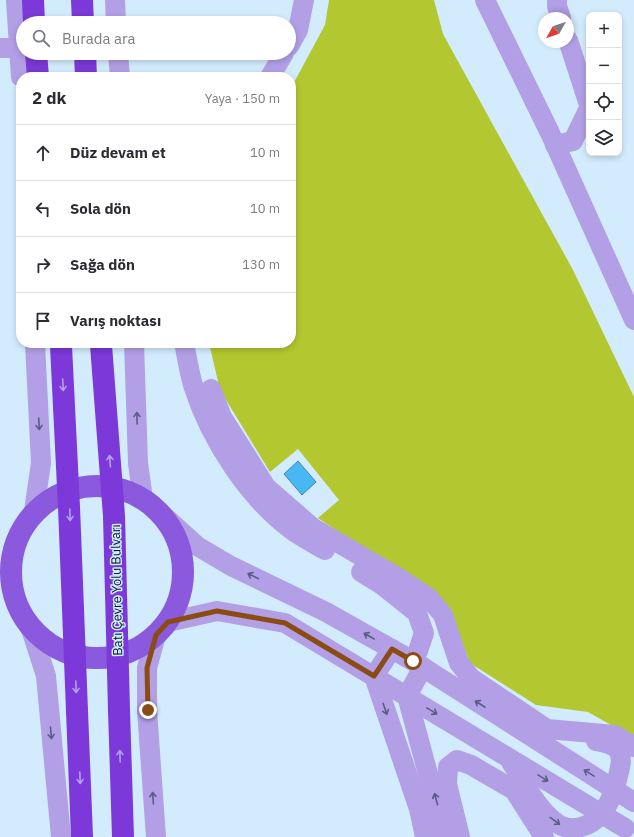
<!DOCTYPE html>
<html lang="tr">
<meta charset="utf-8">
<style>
:root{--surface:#fff;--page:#f2f2f3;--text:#2b2b33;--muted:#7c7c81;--line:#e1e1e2}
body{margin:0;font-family:"IBM Plex Sans",sans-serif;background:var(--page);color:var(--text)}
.controls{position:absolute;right:12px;top:12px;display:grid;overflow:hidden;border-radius:8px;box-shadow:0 2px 6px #0003}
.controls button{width:36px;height:36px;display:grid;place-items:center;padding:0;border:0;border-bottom:1px solid var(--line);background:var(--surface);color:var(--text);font:20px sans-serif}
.compass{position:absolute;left:538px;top:12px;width:36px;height:36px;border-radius:50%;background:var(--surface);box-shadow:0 2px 6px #0003;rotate:230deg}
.stop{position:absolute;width:12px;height:12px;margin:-9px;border:3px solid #8b4c13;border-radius:50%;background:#fff}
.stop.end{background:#8b4c13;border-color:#fff;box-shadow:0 1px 4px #0008}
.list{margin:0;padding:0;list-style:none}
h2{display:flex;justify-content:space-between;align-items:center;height:52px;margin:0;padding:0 16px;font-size:17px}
h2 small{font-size:13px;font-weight:400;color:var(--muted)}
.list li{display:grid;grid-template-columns:26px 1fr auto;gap:12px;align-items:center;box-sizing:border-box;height:56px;padding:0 16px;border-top:1px solid var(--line)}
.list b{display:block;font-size:15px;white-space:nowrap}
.list em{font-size:13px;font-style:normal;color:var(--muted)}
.icon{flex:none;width:22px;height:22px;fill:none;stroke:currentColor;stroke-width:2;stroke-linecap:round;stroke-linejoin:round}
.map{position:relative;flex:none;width:634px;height:837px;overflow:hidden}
.search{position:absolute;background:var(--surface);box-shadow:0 2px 6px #0003;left:16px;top:16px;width:280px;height:44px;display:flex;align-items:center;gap:10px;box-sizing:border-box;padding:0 14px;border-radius:22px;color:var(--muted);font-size:15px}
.panel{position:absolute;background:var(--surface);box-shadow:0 2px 6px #0003;left:16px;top:72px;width:280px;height:276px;border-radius:16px}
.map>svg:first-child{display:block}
</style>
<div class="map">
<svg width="634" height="837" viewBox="0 0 634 837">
<rect width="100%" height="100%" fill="#d3ecfd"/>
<path fill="#b3c730" d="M329,0h105l9,34 130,236 61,127v341l-46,-26 -52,-7 -66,-42 -9,-23 -64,-68 -79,-54 21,-18 -41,-51 -28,23 -50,-82 -11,-47h82v-255l34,-63z"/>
<path fill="#48b8f5" stroke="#4685aa" d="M298,461l18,21 -14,13 -18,-21z"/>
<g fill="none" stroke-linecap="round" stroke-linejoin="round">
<g stroke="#b39fe6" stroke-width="20">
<path d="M16,0l5,77"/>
<path d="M115,0l1,23"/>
<path d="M485,0l65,133 84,187"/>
<path d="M557,0v6l4,12"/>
<path d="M568,40l21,65"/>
<path d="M289,46l9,-16 6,-30"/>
<path d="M0,48h20"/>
<path d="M118,53l2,24"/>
<path d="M270,77l14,-24"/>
<path d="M555,145l18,-4 16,-33"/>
<path d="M134,343l4,120 5,36"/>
<path d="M184,343c3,14 5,28 9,42 17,54 56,115 103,148 9,6 20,12 29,17"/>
<path d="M211,389l11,28 44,70 47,41 89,52 27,18 14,17 16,48 12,15 76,51 68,6 19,12"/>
<path d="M155,508l42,38 34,20 95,46 87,49 221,141"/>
<path d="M34,511l7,-48 -6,-120"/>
<path d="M361,572l21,13 35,28 7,20 -6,18 -5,10"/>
<path d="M168,622l49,-11 68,12 340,205"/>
<path d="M30,626l16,50 15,161"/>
<path d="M392,649l-18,27 45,133 6,28"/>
<path d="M423,667l-16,29 38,141"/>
<path d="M511,762c13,19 24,44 43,59 15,13 36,7 48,-8 8,-9 12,-22 15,-33 2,-9 7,-21 1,-30 -5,-6 -15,-8 -22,-9"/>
<path d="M156,837l-9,-127v-42l9,-33"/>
<path d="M460,837l-13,-53 1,-17 9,-7 14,5 43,25 30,47"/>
</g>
<circle stroke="#8a59dd" stroke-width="22" cx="97" cy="572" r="86"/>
<g stroke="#7c38d8" stroke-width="22">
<path d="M33,0l1,23"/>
<path d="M82,0l1,23"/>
<path d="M36,53l2,24"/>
<path d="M85,53l1,24"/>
<path d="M119,710l4,127"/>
<path d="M77,711l5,126"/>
</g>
<g stroke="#7c38d8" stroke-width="22">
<path d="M101,345l13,171 5,194"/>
<path d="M61,346l8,161 8,204"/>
</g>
</g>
<defs><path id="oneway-shaft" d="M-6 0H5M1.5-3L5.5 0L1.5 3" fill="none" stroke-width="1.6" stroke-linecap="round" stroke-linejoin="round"/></defs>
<g stroke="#b0a4ee">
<use href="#oneway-shaft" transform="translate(63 385) rotate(87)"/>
<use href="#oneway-shaft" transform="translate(110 461) rotate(-94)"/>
<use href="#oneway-shaft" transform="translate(70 515) rotate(88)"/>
<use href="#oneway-shaft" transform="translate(76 687) rotate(88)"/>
<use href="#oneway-shaft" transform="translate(120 756) rotate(-92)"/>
<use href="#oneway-shaft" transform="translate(80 778) rotate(88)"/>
</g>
<g stroke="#5a5c88">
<use href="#oneway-shaft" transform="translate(137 418) rotate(-92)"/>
<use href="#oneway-shaft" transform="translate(39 424) rotate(87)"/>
<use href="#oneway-shaft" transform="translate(253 576) rotate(-154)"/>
<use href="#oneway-shaft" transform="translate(369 636) rotate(-150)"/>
<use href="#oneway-shaft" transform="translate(480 704) rotate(-147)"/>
<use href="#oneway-shaft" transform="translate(385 709) rotate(71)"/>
<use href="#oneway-shaft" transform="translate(432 711) rotate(31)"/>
<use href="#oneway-shaft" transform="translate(51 733) rotate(85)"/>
<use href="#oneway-shaft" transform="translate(589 773) rotate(-148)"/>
<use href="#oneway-shaft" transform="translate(543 778) rotate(31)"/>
<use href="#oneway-shaft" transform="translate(153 798) rotate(-94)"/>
<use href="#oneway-shaft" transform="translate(436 799) rotate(-105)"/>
<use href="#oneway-shaft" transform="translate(555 821) rotate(36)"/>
</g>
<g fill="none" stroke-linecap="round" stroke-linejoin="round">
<path stroke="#8b4c13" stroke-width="5" d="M148,710l-1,-42 9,-33 12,-13 49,-11 68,12 89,53 18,-27 21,12"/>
</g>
<g text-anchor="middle" stroke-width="3" stroke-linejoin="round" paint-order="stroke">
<g font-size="13" fill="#011a29" stroke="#d3ecfd">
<text transform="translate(116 590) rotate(-91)" y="5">Batı Çevre Yolu Bulvarı</text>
</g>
</g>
</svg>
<div class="controls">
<button>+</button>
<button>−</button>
<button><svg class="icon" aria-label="locate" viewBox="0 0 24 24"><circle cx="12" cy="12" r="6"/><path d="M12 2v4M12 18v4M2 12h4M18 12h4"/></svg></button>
<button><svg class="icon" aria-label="layers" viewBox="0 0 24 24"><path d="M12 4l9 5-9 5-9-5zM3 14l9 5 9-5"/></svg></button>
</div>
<svg class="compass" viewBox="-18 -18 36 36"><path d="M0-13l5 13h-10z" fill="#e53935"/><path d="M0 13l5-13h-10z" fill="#7c7c81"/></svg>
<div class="stop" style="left:413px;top:661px"></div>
<div class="stop end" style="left:148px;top:710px"></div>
<div class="search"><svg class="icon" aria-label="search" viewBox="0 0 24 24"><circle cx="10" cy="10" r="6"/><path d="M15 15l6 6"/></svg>Burada ara</div>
<section class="panel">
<h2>2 dk<small>Yaya · 150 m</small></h2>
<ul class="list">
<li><svg class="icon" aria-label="ahead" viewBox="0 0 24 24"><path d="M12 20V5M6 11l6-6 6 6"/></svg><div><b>Düz devam et</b></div><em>10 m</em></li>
<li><svg class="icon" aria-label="left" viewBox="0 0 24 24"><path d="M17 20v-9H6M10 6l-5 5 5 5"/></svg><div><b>Sola dön</b></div><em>10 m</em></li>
<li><svg class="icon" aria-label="right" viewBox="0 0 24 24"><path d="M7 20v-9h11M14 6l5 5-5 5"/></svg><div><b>Sağa dön</b></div><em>130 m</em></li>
<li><svg class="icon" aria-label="arrive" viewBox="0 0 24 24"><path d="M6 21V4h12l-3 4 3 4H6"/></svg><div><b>Varış noktası</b></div></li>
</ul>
</section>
</div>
